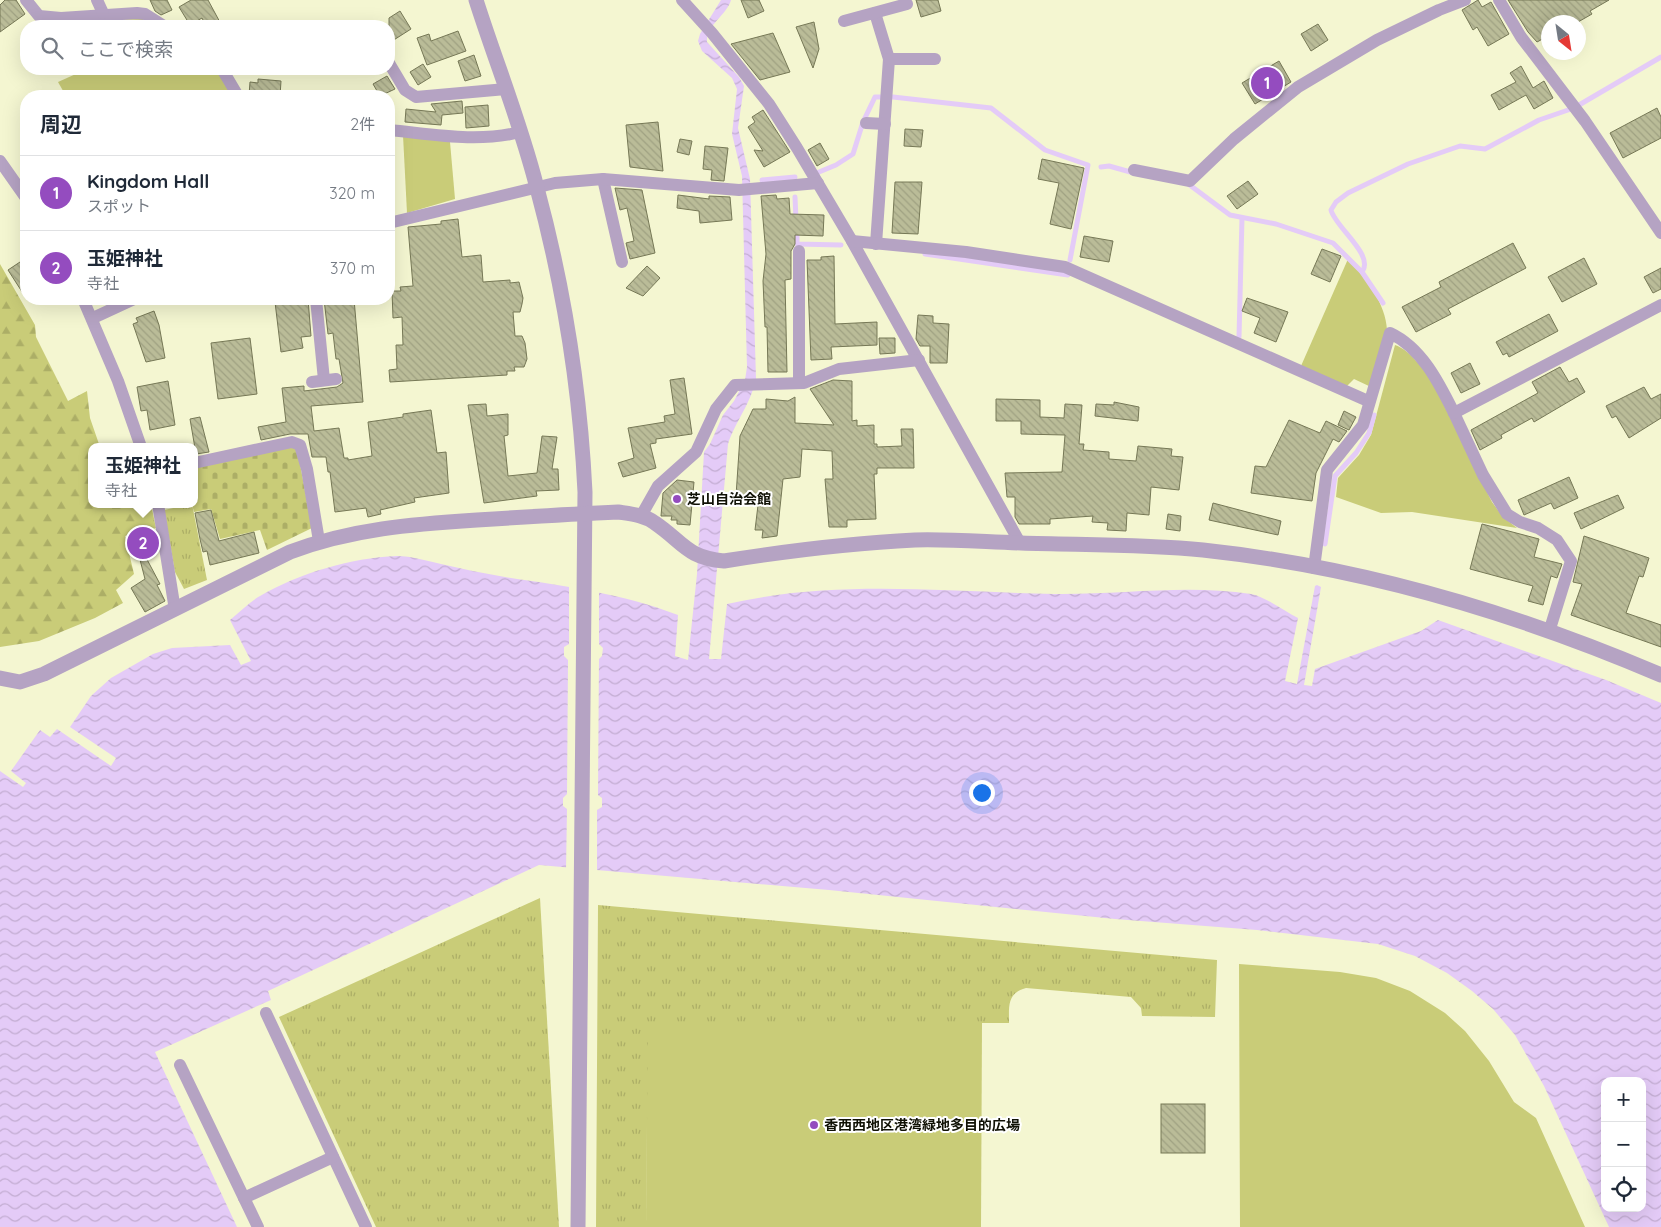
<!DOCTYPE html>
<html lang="ja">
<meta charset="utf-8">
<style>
:root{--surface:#fff;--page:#f2f2f3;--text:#1f2937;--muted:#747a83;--line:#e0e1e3;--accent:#944cbf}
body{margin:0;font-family:Quicksand,"Noto Sans JP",sans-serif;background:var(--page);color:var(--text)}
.controls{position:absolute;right:15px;bottom:15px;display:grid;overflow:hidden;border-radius:10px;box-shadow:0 5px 20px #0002}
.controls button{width:45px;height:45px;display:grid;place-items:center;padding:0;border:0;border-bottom:1px solid var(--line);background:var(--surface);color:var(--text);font:25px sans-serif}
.compass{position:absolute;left:1541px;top:15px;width:45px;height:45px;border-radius:50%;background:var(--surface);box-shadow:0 5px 20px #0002;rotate:150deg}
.you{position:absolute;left:981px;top:792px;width:18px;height:18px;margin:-12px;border:4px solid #fff;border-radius:50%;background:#1a73e8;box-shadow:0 0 0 8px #1a73e833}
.badge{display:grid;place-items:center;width:32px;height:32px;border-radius:50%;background:var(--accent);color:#fff;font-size:16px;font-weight:700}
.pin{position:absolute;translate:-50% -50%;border:2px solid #fff;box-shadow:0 1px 5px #0006}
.popup{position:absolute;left:88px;top:443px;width:110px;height:65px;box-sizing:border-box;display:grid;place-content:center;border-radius:10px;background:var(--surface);filter:drop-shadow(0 1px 4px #0005);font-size:16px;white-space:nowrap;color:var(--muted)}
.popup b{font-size:19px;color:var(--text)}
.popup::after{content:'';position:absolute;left:50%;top:100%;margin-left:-10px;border:10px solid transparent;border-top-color:var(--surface)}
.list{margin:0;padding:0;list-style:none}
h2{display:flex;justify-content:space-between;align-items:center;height:65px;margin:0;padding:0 20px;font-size:21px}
h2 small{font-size:16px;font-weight:400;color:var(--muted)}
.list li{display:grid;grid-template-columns:32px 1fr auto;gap:15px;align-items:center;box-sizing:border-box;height:75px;padding:0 20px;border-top:1px solid var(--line)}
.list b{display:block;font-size:19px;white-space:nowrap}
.list p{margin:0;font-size:16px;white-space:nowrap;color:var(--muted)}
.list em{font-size:16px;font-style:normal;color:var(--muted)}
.icon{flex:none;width:28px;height:28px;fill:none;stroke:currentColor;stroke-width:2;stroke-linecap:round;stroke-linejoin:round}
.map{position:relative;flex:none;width:1661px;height:1227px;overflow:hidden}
.search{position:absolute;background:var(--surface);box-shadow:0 5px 20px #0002;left:20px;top:20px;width:375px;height:55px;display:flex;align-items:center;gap:12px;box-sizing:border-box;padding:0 18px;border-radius:20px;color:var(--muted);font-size:19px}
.panel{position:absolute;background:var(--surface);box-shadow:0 5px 20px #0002;left:20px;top:90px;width:375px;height:215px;border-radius:20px}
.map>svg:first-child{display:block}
</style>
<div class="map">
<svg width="1661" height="1227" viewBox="0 0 1661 1227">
<defs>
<pattern id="forest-firs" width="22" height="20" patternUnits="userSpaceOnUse" patternTransform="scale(1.25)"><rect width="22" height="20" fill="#c9cc78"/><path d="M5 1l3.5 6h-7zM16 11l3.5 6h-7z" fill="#acae66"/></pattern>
<pattern id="cemetery-stones" width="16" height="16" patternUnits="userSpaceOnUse" patternTransform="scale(1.25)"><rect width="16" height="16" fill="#c9cc78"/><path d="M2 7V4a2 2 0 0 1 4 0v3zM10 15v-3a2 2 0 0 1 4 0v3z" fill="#acae66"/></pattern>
<pattern id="park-tufts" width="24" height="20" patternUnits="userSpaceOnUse" patternTransform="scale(1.25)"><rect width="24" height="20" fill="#c9cc78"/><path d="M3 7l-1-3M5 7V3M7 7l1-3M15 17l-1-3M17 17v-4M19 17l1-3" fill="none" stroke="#acae66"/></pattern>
<pattern id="water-waves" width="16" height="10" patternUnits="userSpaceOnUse" patternTransform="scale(1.25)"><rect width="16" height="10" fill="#e4cbf7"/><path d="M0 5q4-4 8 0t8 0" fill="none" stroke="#c3add2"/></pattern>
<pattern id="building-back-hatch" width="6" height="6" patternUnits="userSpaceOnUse" patternTransform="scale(1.25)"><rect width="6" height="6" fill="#babc98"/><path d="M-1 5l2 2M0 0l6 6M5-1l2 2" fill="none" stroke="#9fa182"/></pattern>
</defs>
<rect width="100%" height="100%" fill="#f4f6d1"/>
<g fill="#c9cc78">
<path d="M143,19l13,7h-77l-3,-5z"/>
<path d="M87,69h129l16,27h-166l-8,-14z"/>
<path d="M403,135l47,7 5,57 -48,14z"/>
<path d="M1348,259c18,17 38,46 39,71 1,12 -13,44 -16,57l-17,-8 -8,8 -45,-21z"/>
<path d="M1395,345c15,5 26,22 36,34l61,123 11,15 14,11 -105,-16 -31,1 -45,-16 2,-19 21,-23 12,-20z"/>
<path d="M1239,964l101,8 36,6 34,13 35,22 20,18 24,30 25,41 22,16 49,109h-345z"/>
<path d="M647,1023h335l-1,204h-335z"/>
</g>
<path fill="url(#forest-firs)" d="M0,264l35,61 1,12 32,64 19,-10 3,27 10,29h-8v57h59l5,24 -31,8 9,38 -18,16 7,13 -28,15 -56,23 -39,6z"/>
<path fill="url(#cemetery-stones)" d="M289,444l8,4 15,80 -45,22 -7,-20 -40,9 -9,-30 -17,3 -2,-8h2v-38z"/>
<g fill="url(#park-tufts)">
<path d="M192,504l15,76 -23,9 -9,-17 -11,-62z"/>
<path d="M540,898l19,329h-183l-97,-210z"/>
<path d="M598,905l619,55 -2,57 -73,-1 -1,-8 -10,-11 -105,-9c-19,5 -17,18 -17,35h-361l-2,204h-50z"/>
</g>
<path fill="url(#water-waves)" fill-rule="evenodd" d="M721,0h10c-4,15 -25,25 -24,42l32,35 5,9 -6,42 12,51 6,199c-5,26 -20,42 -28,66l-19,215h12l6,-55c109,-25 216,-12 327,-10 65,1 132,-10 197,0 15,3 33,17 47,24l-13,63 12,3 18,-98 2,-1 4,2 -17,98 8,1 3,-17 106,-38 17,-11 168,60 55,23v524h-52l-65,-141 -29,-51 -22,-26 -21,-18 -25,-18 -32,-17 -37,-12 -121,-14 -142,-11 -286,-29 -290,-25 -271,126 3,9 -116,52 82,175h-237v-456l23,16 3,-4 -15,-12 29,-41 10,7 7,-8 54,37 5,-8 -46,-31 21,-31 20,-18 42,-24 19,-6 58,-3 11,20 10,-4 -21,-41c10,-8 19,-18 30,-24 40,-23 90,-38 137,-40 14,0 31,5 44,8 21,5 42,9 64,13 59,9 116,16 173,38l-3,41 13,4 9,-86 7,-122 6,-8 13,-29 11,-14 11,-21 2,-13 -5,-191 -10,-42 5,-45 -5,-11 -30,-27 -4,-10 2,-7zM1605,1081h37v127h-37z"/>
<path fill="#f4f6d1" d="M569,583l30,6v55l4,4 -1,8 -3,3 -1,136 4,3v9l-5,3v63l-31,-3 1,-61 -4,-3v-8l4,-4 1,-134 -4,-4v-9l5,-3z"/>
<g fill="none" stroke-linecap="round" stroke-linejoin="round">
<g stroke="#e4cbf7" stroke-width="5">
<path d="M893,97l98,11 54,42 43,15 -18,95"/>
<path d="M1579,105l82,-48"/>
<path d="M1101,167l8,-1 25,7"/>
<path d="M819,172l17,-7 17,-11 10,-32 12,-25h7"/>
<path d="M762,180l33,-3"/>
<path d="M1187,183l43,32 46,9 57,19 29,29 21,31"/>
<path d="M795,197l1,23"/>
<path d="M797,229v15l44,1"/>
<path d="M925,254l143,21"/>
<path d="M1362,272c13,-17 -27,-45 -31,-62l5,-8 12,-9 60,-29 52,-18 25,3 54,-29 32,-11"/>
<path d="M1239,337l3,-119"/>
<path d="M1325,544l10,-68 21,-23 13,-20 5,-18"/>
</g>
</g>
<g fill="url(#building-back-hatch)" stroke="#767856">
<path d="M5,0h11l9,14 -25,18v-27z"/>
<path d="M150,0h17l5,10 -11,5 -6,-4z"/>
<path d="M191,0h17l14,26h-16l-4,-8 -12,7 -11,-18z"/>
<path d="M741,0h18l5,11 -16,7z"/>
<path d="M916,0h22l3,11 -20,6z"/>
<path d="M1478,0l4,7 9,-5 18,32 -21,12 -11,-19 -4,3 -11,-20z"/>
<path d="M1508,0h101l-19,11 2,3 -14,8h-30v14l-11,6 -9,-10z"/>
<path d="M400,11l11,18 -22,14v-25z"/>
<path d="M814,22l5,27 -6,19 -17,-41z"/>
<path d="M1318,24l10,16 -17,11 -10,-17z"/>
<path d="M458,31l8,20 -39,14 -10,-27 12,-4 2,7z"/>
<path d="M773,33l17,39 -30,8 -29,-36z"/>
<path d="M474,55l7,21 -16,5 -7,-20z"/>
<path d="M1279,61l12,21 -36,22 -13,-21z"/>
<path d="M423,64l8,13 -13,8 -8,-13z"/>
<path d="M1521,66l12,22 11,-7 9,17 -19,11 -8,-14 -27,15 -8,-15 25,-13 -6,-9z"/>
<path d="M387,76l8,13 -15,7 -7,-12z"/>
<path d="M258,79l23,2 -1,15h-31l1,-14 8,1z"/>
<path d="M462,101l1,12 -21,2 -1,10 -36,-3 1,-13 30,3 -5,-8z"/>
<path d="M488,105l1,21 -23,2 -1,-21z"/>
<path d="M1657,108l4,9v21l-38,20 -13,-25z"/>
<path d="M763,110l27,42 -26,15 -10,-17 9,1 -15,-24 7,-5 -3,-5z"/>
<path d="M658,122l5,49 -33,-4 -4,-42z"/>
<path d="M905,129l18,1 -2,17 -17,-1z"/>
<path d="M680,139l12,2 -3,14 -12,-3z"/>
<path d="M820,143l9,16 -12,7 -9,-16z"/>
<path d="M705,146l23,2 -4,33 -13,-1 1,-10 -9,-1z"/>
<path d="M1042,159l42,9 -13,61 -21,-5 9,-41 -21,-4z"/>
<path d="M1248,181l10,13 -21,15 -10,-13z"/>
<path d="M895,182h27l-4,52 -26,-1z"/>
<path d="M615,188l27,2 13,63 -25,6 -4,-16 8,-2 -7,-33 -7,2z"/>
<path d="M678,195l31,4v-3l21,1 2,23 -32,3 -1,-12 -22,-3z"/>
<path d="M776,195l1,4 12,-1 1,16 34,1 -1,21 -28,-1v9l-4,7v28l-6,1 2,92h-19l-1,-45h-2l-2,-46 3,-27 -5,-58z"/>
<path d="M458,219l4,38 19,-2 2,27 27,-2v3l9,-1 4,16 -1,6 -2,8h-7l2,24h7l3,7 2,16 -3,8h-10l1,4h-8v4l-117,7 -1,-12 8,-1 -1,-24h7l-1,-28 -9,1 -1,-27h9l-1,-4 13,-1 -5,-59 33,-3v-3z"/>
<path d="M1084,236l29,5 -4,21 -29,-5z"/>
<path d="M1513,243l13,25 -78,41 3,5 -35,18 -14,-25 39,-20 -2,-5z"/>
<path d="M1322,249l19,7 -11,26 -19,-8z"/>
<path d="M834,256l1,68 42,-2v23l-46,2 1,12 -21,1 -4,-100h14v-3z"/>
<path d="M26,258v40l-18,-28z"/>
<path d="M1584,258l13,26 -35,18 -14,-25z"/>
<path d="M647,266l13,12 -17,18 -17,-8z"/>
<path d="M1661,268v21l-8,4 -9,-16z"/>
<path d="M1247,298l41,14 -12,30 -22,-9 6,-15 -18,-7z"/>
<path d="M305,299h3l3,37 -10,1 2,11 -22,4 -6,-50z"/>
<path d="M324,299h30l9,103 -52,4 3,25 25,-3 5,30h4v2l24,-4 -4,-34 35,-5v-3l28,-4 6,43 9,-1 3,41 -35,5 1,4 -35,8 1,4 -13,3 -2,-9 -31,4 -5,-40h-2l-2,-15h-14l-4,-23h-18l-29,6 -3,-13 28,-5 -4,-34 22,-2v5l33,-4 6,-4 -4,-24h-3l-3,-26 -5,1z"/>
<path d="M154,311l5,14 6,33 -19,4 -13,-38 5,-2 -2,-4z"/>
<path d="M1549,314l9,17 -49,26 -2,-4 -4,2 -7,-13z"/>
<path d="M918,315l15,1v7l16,1 -2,39h-17v-17h-10l-4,-7z"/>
<path d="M250,338l7,56 -39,5 -7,-56z"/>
<path d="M879,338h16v15l-15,1z"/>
<path d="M1470,363l10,21 -19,9 -10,-20z"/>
<path d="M1560,367l9,15 8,-4 8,14 -51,30 -2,-4 -31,17 1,3 -22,12 -9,-20 67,-37 -6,-11z"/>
<path d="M684,378l8,56 -36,5v4l-6,1 6,24 -33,9 -5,-14 16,-5 -6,-30 37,-6 -1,-6 11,-2 -5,-34z"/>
<path d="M833,380l19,1v40l5,-1v6l17,-1v19h3v3l25,-1 -1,-17h12l1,39h-37v6h-3l2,45 -29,1v7h-18l-4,-48h8l-1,-28 -30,-2 -2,28 -17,2 -6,57 -15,2 1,-8h-8l4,-33 -23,-1 4,-60 13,-27h13v-10l22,2 7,-4v26l39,2 -24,-36z"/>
<path d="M168,381l7,44 -25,5 -3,-20 -6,1 -4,-24z"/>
<path d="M1644,387l7,12 10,-5v24l-32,20 -13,-22 -4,2 -6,-12z"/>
<path d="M996,399l44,1v17l24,1 1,-14 17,1 -3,39h5l-1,6 26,2v7l27,2 2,-15 34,3 -1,7 12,1 -4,33 -28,-3 -2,28 -22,-2 -1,18 -19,-1 1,-7 -16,-1 1,-6 -43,3v5h-31l-4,-7v-20h-8l-2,-24 57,-1 3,-37 -44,-1v-13h-25z"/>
<path d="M1114,402l25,5 -1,14 -43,-5 1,-12 18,1z"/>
<path d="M486,404l1,12 21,-2v21l-4,1 4,40 29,-3 5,-37 15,1 -5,32h6l1,21 -23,1 1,5 -53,7 -16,-98z"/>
<path d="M1344,411l12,6 -7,13 -11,-5z"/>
<path d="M200,417l9,35 -13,2 -6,-35z"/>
<path d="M1289,420l31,13 6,-12 21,10 -8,11 -6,-3 -17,34 -4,28 -61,-8 4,-27 11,1z"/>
<path d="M1569,477l9,21 -24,11 -3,-6 -27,12 -6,-15z"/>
<path d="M677,480l17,2 -4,43 -13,-1v-4h-6l1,-4h-11l2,-23z"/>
<path d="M1618,495l6,13 -43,21 -7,-16z"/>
<path d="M1213,503l68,18 -3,14 -69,-15z"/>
<path d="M211,510l8,31 35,-9 5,21 -49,12 -3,-14 -4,1 -3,-13 -5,-26z"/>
<path d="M1168,514l13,2 -1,15 -14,-2z"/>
<path d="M1482,524l57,15 -5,18 28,7 -5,14 -6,-2 -8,29 -15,-4 5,-15 -63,-17z"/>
<path d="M1584,536l65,22 -6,19 -4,-1 -13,37 35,12v22l-90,-32 11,-31 -9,-2z"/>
<path d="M142,550l18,34 -3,1 8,16 -20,11 -14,-24 14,-9 -7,-27z"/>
<rect x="1161" y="1104" width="44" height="49"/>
</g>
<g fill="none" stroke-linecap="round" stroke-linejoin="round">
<g stroke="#b5a3c3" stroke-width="12">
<path d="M26,0l13,16 22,2 76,-5 8,1 19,12"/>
<path d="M97,0l6,13"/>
<path d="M682,0l30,33 57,71 28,44 55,93 168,302"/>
<path d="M1499,0l22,37 64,84 76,112"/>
<path d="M875,13l14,46 -13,185"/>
<path d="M844,21l63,-17"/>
<path d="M889,59h46"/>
<path d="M389,63l16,27 11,7 90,-8"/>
<path d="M222,69l16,27"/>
<path d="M866,123l19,1"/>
<path d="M389,130c43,4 88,13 131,2"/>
<path d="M0,161l26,37"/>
<path d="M1134,170l56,11 44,-42 64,-52 79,-47 62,-30 26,-10"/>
<path d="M603,179l19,83"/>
<path d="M389,223l166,-40 48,-4 136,11 79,-7"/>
<path d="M852,241l114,11 99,15 303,134"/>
<path d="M83,299l35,82 23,66"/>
<path d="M316,299l8,81"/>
<path d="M93,318l41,-19"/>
<path d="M312,382l24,-3"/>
<path d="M799,383v-132"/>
<path d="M1454,413l29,62 24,39 13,8 18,6 19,12 14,21 -22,71"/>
<path d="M194,463l98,-21 8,3 7,24 12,72"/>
<path d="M158,504l17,106"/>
<path d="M641,516l17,-30 38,-34 20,-43 19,-24 69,-2 35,-14 80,-9"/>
<path d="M1314,568l13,-98 36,-45 27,-92c32,15 49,50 64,80l207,-108"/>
<path d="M266,1013l100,214"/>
<path d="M180,1065l78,162"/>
<path d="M244,1198l89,-41"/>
</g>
<g stroke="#b5a3c3" stroke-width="15">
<path d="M476,0c20,63 45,124 61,188 27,100 43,200 48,304l-7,735"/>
<path d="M0,678l20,4 24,-8 246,-122c61,-23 123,-28 187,-32 47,-3 94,-6 141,-8 13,2 26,3 37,11 28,19 32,35 69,38 63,-10 127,-18 191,-21 36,-1 71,2 106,3 61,2 122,1 182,7 158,17 313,63 458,125"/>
</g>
</g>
<g fill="#944cbf" stroke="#fff" stroke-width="2">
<circle cx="677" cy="499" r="5"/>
<circle cx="814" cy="1125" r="5"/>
</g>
<g text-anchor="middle" stroke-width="4" stroke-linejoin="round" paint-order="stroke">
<g font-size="14" font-weight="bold" fill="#101105" stroke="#fff" text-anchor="start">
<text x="687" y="504">芝山自治会館</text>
<text x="824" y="1130">香西西地区港湾緑地多目的広場</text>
</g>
</g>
</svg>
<div class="controls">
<button>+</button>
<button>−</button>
<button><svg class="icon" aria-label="locate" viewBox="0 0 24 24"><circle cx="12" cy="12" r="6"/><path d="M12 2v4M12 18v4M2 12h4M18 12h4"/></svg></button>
</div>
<svg class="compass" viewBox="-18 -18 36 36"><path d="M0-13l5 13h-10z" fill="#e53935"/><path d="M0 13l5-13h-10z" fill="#747a83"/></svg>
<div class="you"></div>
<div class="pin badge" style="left:1267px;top:83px">1</div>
<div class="pin badge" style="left:143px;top:543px">2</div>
<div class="popup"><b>玉姫神社</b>寺社</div>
<div class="search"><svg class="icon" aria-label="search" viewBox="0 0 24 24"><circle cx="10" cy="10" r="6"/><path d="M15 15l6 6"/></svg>ここで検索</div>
<section class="panel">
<h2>周辺<small>2件</small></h2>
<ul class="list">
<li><span class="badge">1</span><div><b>Kingdom Hall</b><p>スポット</p></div><em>320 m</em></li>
<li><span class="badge">2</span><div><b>玉姫神社</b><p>寺社</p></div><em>370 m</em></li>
</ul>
</section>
</div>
